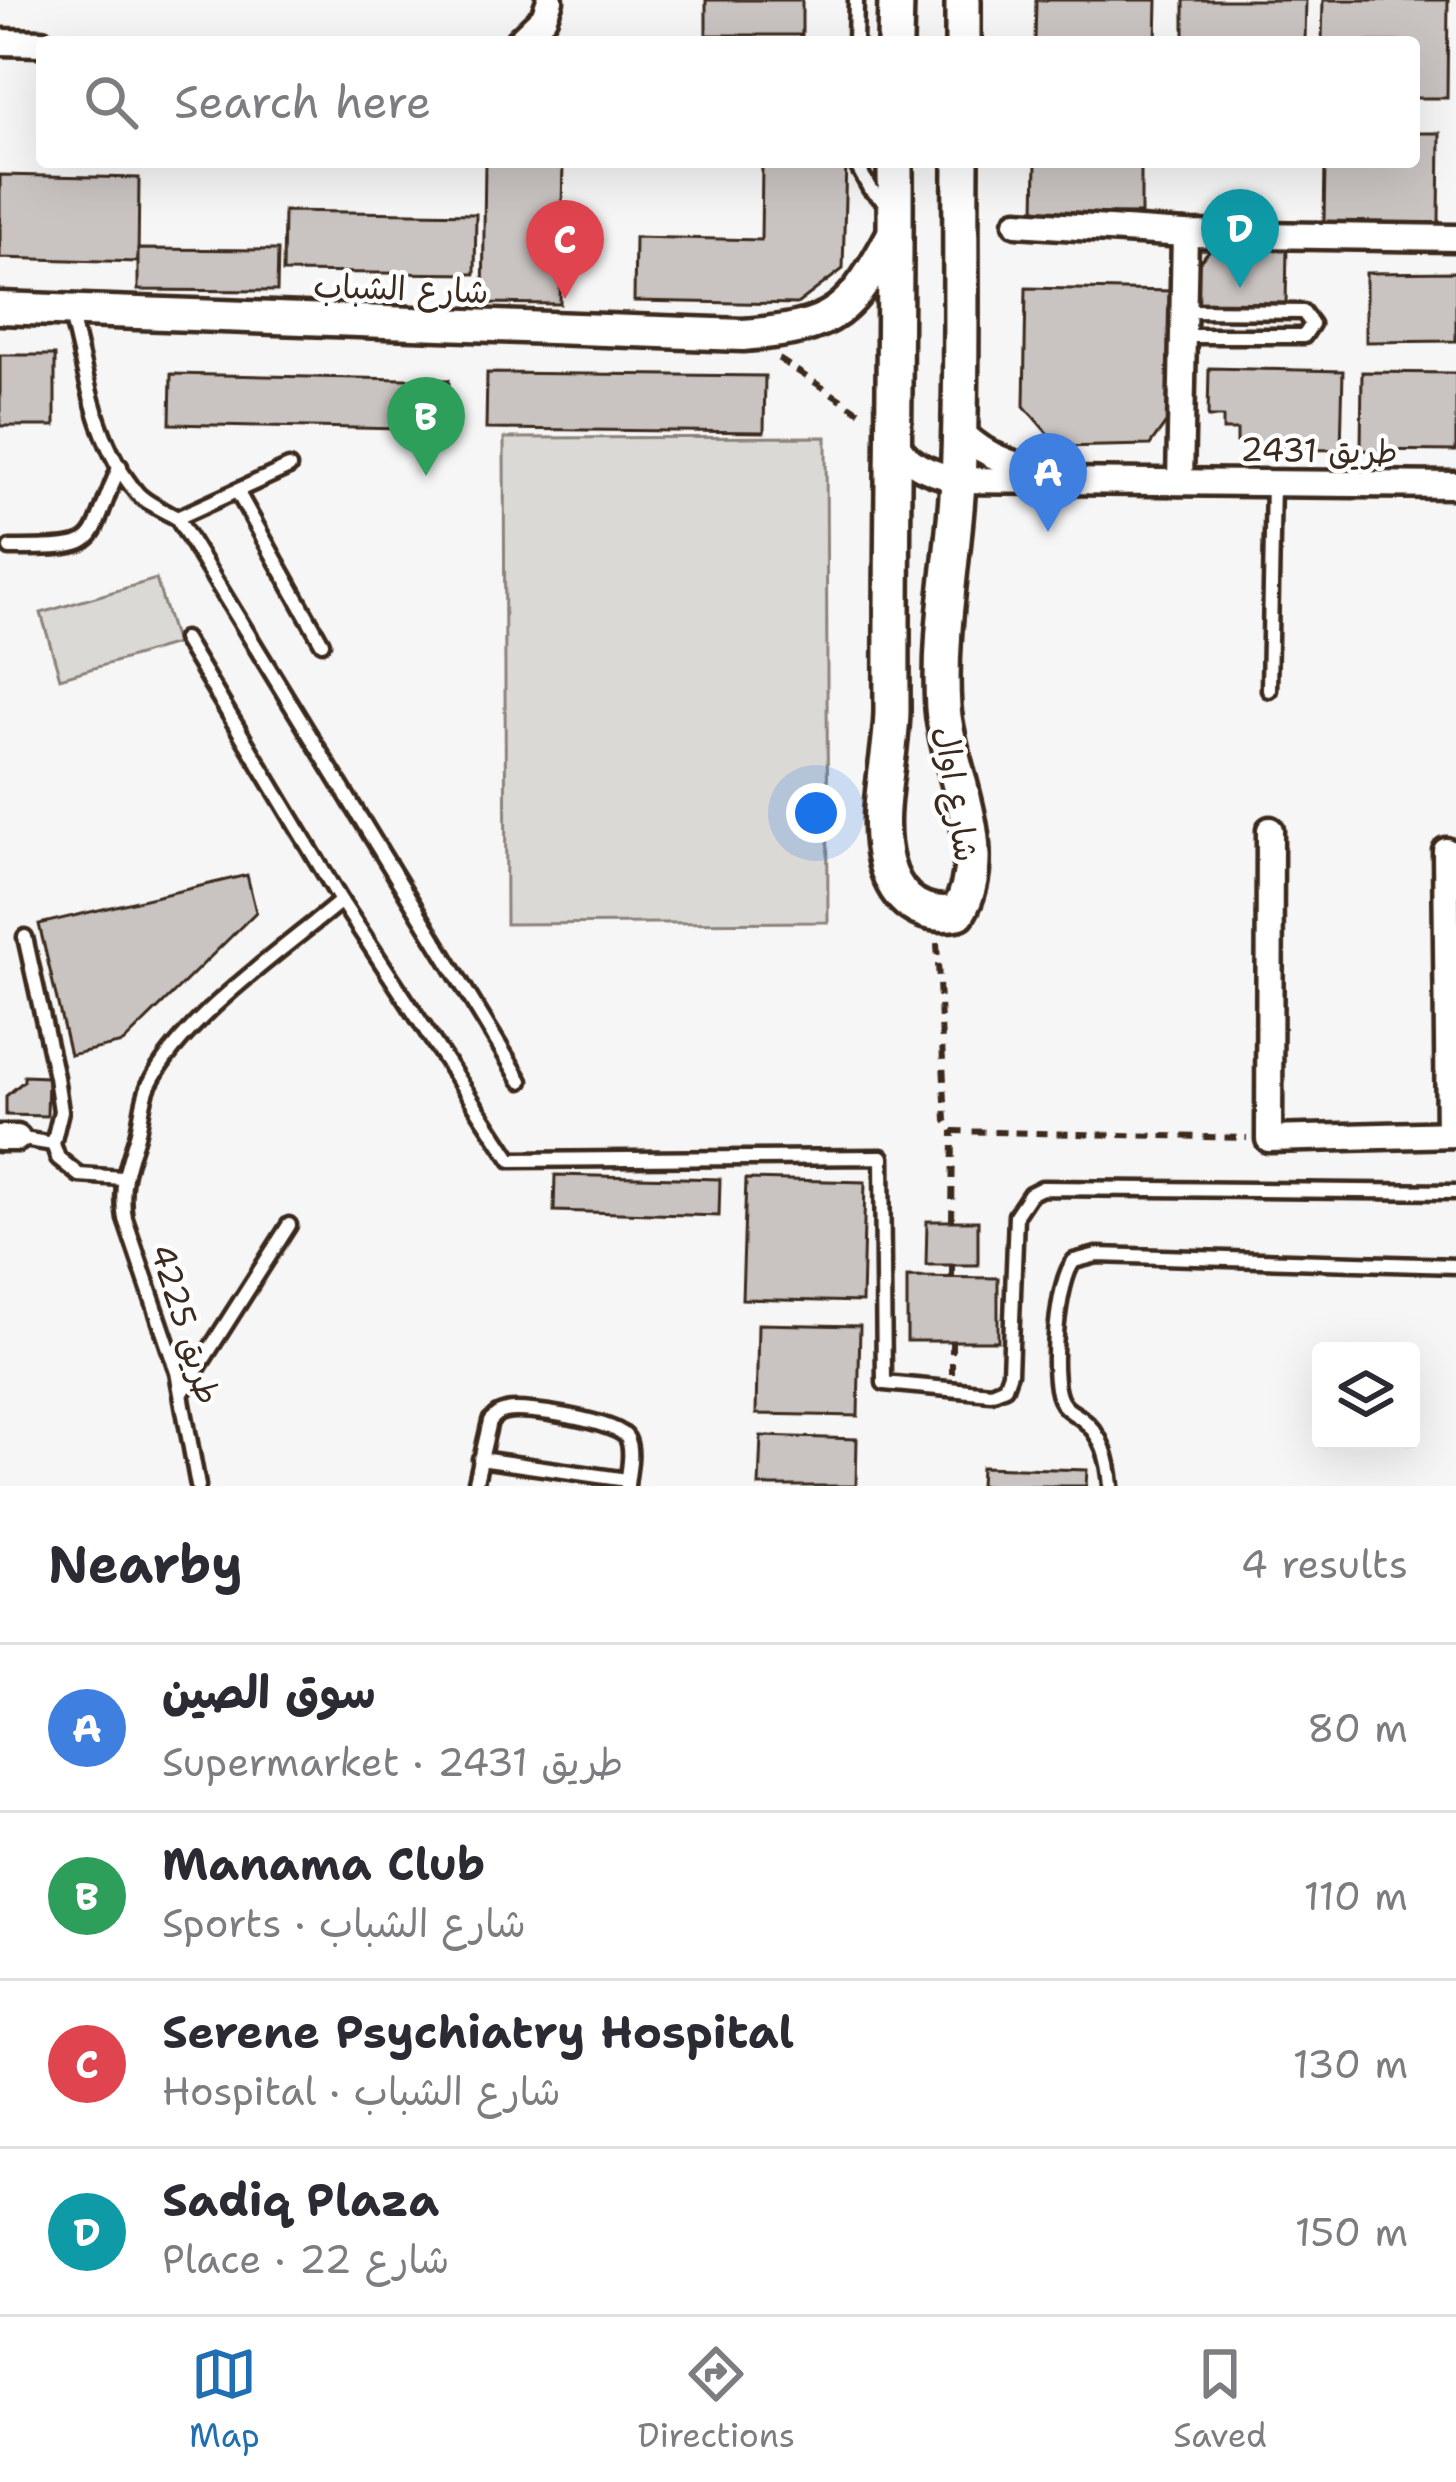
<!DOCTYPE html>
<meta charset="utf-8">
<style>
:root{--surface:#fff;--page:#f7f7f7;--text:#2b2b33;--muted:#7c7c81;--line:#e1e1e2;--accent:#1f6fb2}
body{margin:0;font-family:"Shantell Sans","Playpen Sans Arabic",sans-serif;background:var(--page);color:var(--text)}
.controls{position:absolute;right:36px;bottom:36px;display:grid;overflow:hidden;border-radius:12px;box-shadow:0 12px 48px #0002}
.controls button{width:108px;height:108px;display:grid;place-items:center;padding:0;border:0;border-bottom:3px solid var(--line);background:var(--surface);color:var(--text);font:60px sans-serif}
.you{position:absolute;left:816px;top:813px;width:42px;height:42px;margin:-30px;border:9px solid #fff;border-radius:50%;background:#1a73e8;box-shadow:0 0 0 18px #1a73e833}
.badge{display:grid;place-items:center;width:78px;height:78px;border-radius:50%;background:var(--accent);color:#fff;font-size:39px;font-weight:700}
.pin{position:absolute;translate:-50% -99px;filter:drop-shadow(0 3px 6px #0008)}
.pin::after{content:'';position:absolute;top:63px;width:42px;height:36px;background:inherit;clip-path:polygon(0 0,100% 0,50% 100%)}
.list{margin:0;padding:0;list-style:none}
h2{display:flex;justify-content:space-between;align-items:center;height:156px;margin:0;padding:0 48px;font-size:51px}
h2 small{font-size:39px;font-weight:400;color:var(--muted)}
.list li{display:grid;grid-template-columns:78px 1fr auto;gap:36px;align-items:center;box-sizing:border-box;height:168px;padding:0 48px;border-top:3px solid var(--line)}
.list b{display:block;font-size:45px;white-space:nowrap}
.list p{margin:0;font-size:39px;white-space:nowrap;color:var(--muted)}
.list em{font-size:39px;font-style:normal;color:var(--muted)}
.icon{flex:none;width:66px;height:66px;fill:none;stroke:currentColor;stroke-width:2;stroke-linecap:round;stroke-linejoin:round}
.map{position:relative;flex:none;width:1456px;height:1486px;overflow:hidden}
.search{position:absolute;background:var(--surface);box-shadow:0 12px 48px #0002;left:36px;right:36px;top:36px;height:132px;display:flex;align-items:center;gap:30px;box-sizing:border-box;padding:0 42px;border-radius:12px;color:var(--muted);font-size:45px}
.sheet{height:828px;background:var(--surface)}
nav{display:flex;justify-content:space-around;align-items:center;box-sizing:border-box;height:168px;border-top:3px solid var(--line);background:var(--surface);font-size:33px;color:var(--muted)}
nav a{display:grid;justify-items:center;gap:6px}
nav .on{color:var(--accent)}
.map>svg:first-child{display:block}
</style>
<div class="map">
<svg width="1456" height="1486" viewBox="0 0 1456 1486">
<rect width="100%" height="100%" fill="#f7f6f6"/>
<filter id="ink" filterUnits="userSpaceOnUse"><feTurbulence type="fractalNoise" baseFrequency=".00833" numOctaves="2"/><feDisplacementMap in="SourceGraphic" scale="24" xChannelSelector="R" yChannelSelector="G"/><feConvolveMatrix kernelMatrix="1 2 1 2 8 2 1 2 1" color-interpolation-filters="sRGB"/></filter>
<g filter="url(#ink)">
<g fill="#dbd9d6" stroke="#8b827a" stroke-width="3">
<path d="M826,437l2,485 -322,2 -2,-486z"/>
<path d="M156,579l20,65 -116,34 -19,-65z"/>
</g>
<g fill="#c9c3c1" stroke="#3b2a1e" stroke-width="3">
<rect x="706" y="0" width="96" height="35"/>
<path d="M1036,0h121l-1,42h-121z"/>
<path d="M1184,0h122l-1,42h-121z"/>
<path d="M1323,0h125l-1,98h-33v-56h-92z"/>
<path d="M1414,133h26l-1,90 -115,-1 1,-60h89z"/>
<path d="M485,162h78l-3,142 -77,-1z"/>
<path d="M784,162h62l-3,107 -46,35 -163,-3 1,-64 126,3 1,-77z"/>
<path d="M1036,162h105v52l-106,-1z"/>
<path d="M0,175l139,3 -1,84 -138,-4z"/>
<path d="M284,211l192,3 -1,60 -192,-2z"/>
<path d="M1215,244h72l-1,64 -92,-1v-39z"/>
<path d="M138,249l140,1 -1,41 -139,-1z"/>
<path d="M1456,272v69l-90,1v-69z"/>
<path d="M1026,288l147,3 -2,125 -21,29 -91,2 -35,-41z"/>
<rect x="0" y="355" width="55" height="71"/>
<path d="M1209,368l134,3 -2,79 -88,-1v-6l-16,-1v-12h-14v-13h-15z"/>
<path d="M1362,372l94,1v78l-95,-1z"/>
<path d="M487,373l278,3 -1,56 -278,-3z"/>
<path d="M171,374l278,6 -1,50 -278,-6z"/>
<path d="M247,875l9,37 -133,131 -53,12 -31,-131z"/>
<path d="M24,1076l24,1 -1,39 -41,-1v-19l18,-15z"/>
<path d="M555,1175l165,4 -1,37 -165,-5z"/>
<path d="M746,1179l119,3 -3,120 -120,-3z"/>
<path d="M927,1221h51v44h-52z"/>
<path d="M907,1277l91,1v63h-91z"/>
<path d="M758,1324l102,2 -2,90 -102,-2z"/>
<path d="M761,1436l96,3 -1,47h-97z"/>
<path d="M981,1467l106,3 -1,16h-106z"/>
</g>
<g fill="none" stroke-linecap="round" stroke-linejoin="round">
<g stroke="#3b2a1e" stroke-width="21">
<g id="service">
<path d="M855,42l1,-42"/>
<path d="M855,162l15,27 21,18"/>
<path d="M1183,311l120,1 9,12 -8,12h-121"/>
<path d="M71,315c15,59 25,130 66,178 10,11 28,18 40,25l344,563"/>
<path d="M237,491l85,152"/>
<path d="M177,518l112,-51"/>
<path d="M10,548c99,-1 73,0 110,-82"/>
<path d="M184,639l157,262 170,259 371,-3 2,226 107,10 14,-6 5,-14 6,-158 14,-21 12,-6 414,4"/>
<path d="M1269,690l4,-208"/>
<path d="M25,937l31,140 5,34 -8,33 5,14 21,17 43,3"/>
<path d="M17,1138l36,6"/>
<path d="M182,1393l107,-168"/>
<path d="M480,1459l147,21"/>
<path d="M198,1486l-21,-114 -52,-153c-5,-32 1,-50 11,-80 6,-18 5,-36 13,-54 33,-66 135,-136 192,-184"/>
<path d="M475,1486l15,-65c6,-6 7,-8 16,-10 19,-5 113,11 121,27 7,13 1,34 0,48"/>
<path d="M1111,1486c-2,-26 -8,-51 -30,-68 -8,-6 -16,-8 -21,-19 -11,-24 -3,-119 14,-138l23,-6 359,11"/>
</g>
</g>
<g stroke="#3b2a1e" stroke-width="33">
<g id="minor">
<path d="M0,42l42,1"/>
<path d="M518,42l26,-25 6,-17"/>
<path d="M1017,223l168,11 271,4"/>
<path d="M957,427c24,29 53,36 87,47"/>
<path d="M892,435c13,30 36,37 66,45l498,5"/>
<path d="M1180,482l5,-248"/>
<path d="M1270,830l-1,309 187,-5"/>
<path d="M1446,851l3,283"/>
<path d="M0,1138h17"/>
</g>
</g>
<g stroke="#3b2a1e" stroke-width="39">
<path id="tertiary" d="M0,308l743,27c94,-7 108,-23 152,-105"/>
</g>
<g stroke="#3b2a1e" stroke-width="42">
<g id="secondary">
<path d="M895,42l1,-42"/>
<path d="M963,42v-42"/>
<path d="M895,162c1,182 -4,364 -3,547 0,49 -19,105 -6,154 10,37 35,56 72,49 37,-61 -10,-140 -15,-204 -5,-76 11,-151 15,-227 5,-106 2,-213 3,-319"/>
</g>
</g>
<g stroke="#3b2a1e" stroke-width="6" stroke-dasharray="12 9" stroke-linecap="butt">
<path d="M779,359l84,55"/>
<path d="M937,943l9,178 7,10 294,7"/>
<path d="M952,1221l1,-90"/>
<path d="M952,1265v12"/>
<path d="M952,1374v-33"/>
</g>
<use href="#service" stroke="#fff" stroke-width="12"/>
<use href="#minor" stroke="#fff" stroke-width="24"/>
<use href="#tertiary" stroke="#fff" stroke-width="30"/>
<use href="#secondary" stroke="#fff" stroke-width="33"/>
</g>
</g>
<g text-anchor="middle" stroke-width="9" stroke-linejoin="round" paint-order="stroke">
<g font-size="33" fill="#3b2a1e" stroke="#fff">
<text transform="translate(401 288) rotate(2)" y="12">شارع الشباب</text>
<text transform="translate(1319 450) rotate(1)" y="12">طريق 2431</text>
<text transform="translate(957 794) rotate(81)" y="12">شارع اوال</text>
<text transform="translate(186 1324) rotate(73)" y="12">طريق 4225</text>
</g>
</g>
</svg>
<div class="controls">
<button><svg class="icon" aria-label="layers" viewBox="0 0 24 24"><path d="M12 4l9 5-9 5-9-5zM3 14l9 5 9-5"/></svg></button>
</div>
<div class="you"></div>
<div class="pin badge" style="left:1048px;top:532px;background:#3f7fe0">A</div>
<div class="pin badge" style="left:426px;top:476px;background:#2e9e5b">B</div>
<div class="pin badge" style="left:565px;top:299px;background:#e0444e">C</div>
<div class="pin badge" style="left:1240px;top:288px;background:#0f9aa8">D</div>
<div class="search"><svg class="icon" aria-label="search" viewBox="0 0 24 24"><circle cx="10" cy="10" r="6"/><path d="M15 15l6 6"/></svg>Search here</div>
</div>
<section class="sheet">
<h2>Nearby<small>4 results</small></h2>
<ul class="list">
<li><span class="badge" style="background:#3f7fe0">A</span><div><b>سوق الصين</b><p>Supermarket · طريق 2431</p></div><em>80 m</em></li>
<li><span class="badge" style="background:#2e9e5b">B</span><div><b>Manama Club</b><p>Sports · شارع الشباب</p></div><em>110 m</em></li>
<li><span class="badge" style="background:#e0444e">C</span><div><b>Serene Psychiatry Hospital</b><p>Hospital · شارع الشباب</p></div><em>130 m</em></li>
<li><span class="badge" style="background:#0f9aa8">D</span><div><b>Sadiq Plaza</b><p>Place · شارع 22</p></div><em>150 m</em></li>
</ul>
</section>
<nav>
<a class="on"><svg class="icon" aria-label="map" viewBox="0 0 24 24"><path d="M3 6l6-2 6 2 6-2v14l-6 2-6-2-6 2zM9 4v14M15 6v14"/></svg>Map</a>
<a><svg class="icon" aria-label="directions" viewBox="0 0 24 24"><path d="M12 3l9 9-9 9-9-9zM9 14v-3h6M13 9l2 2-2 2"/></svg>Directions</a>
<a><svg class="icon" aria-label="saved" viewBox="0 0 24 24"><path d="M7 4h10v16l-5-4-5 4z"/></svg>Saved</a>
</nav>
